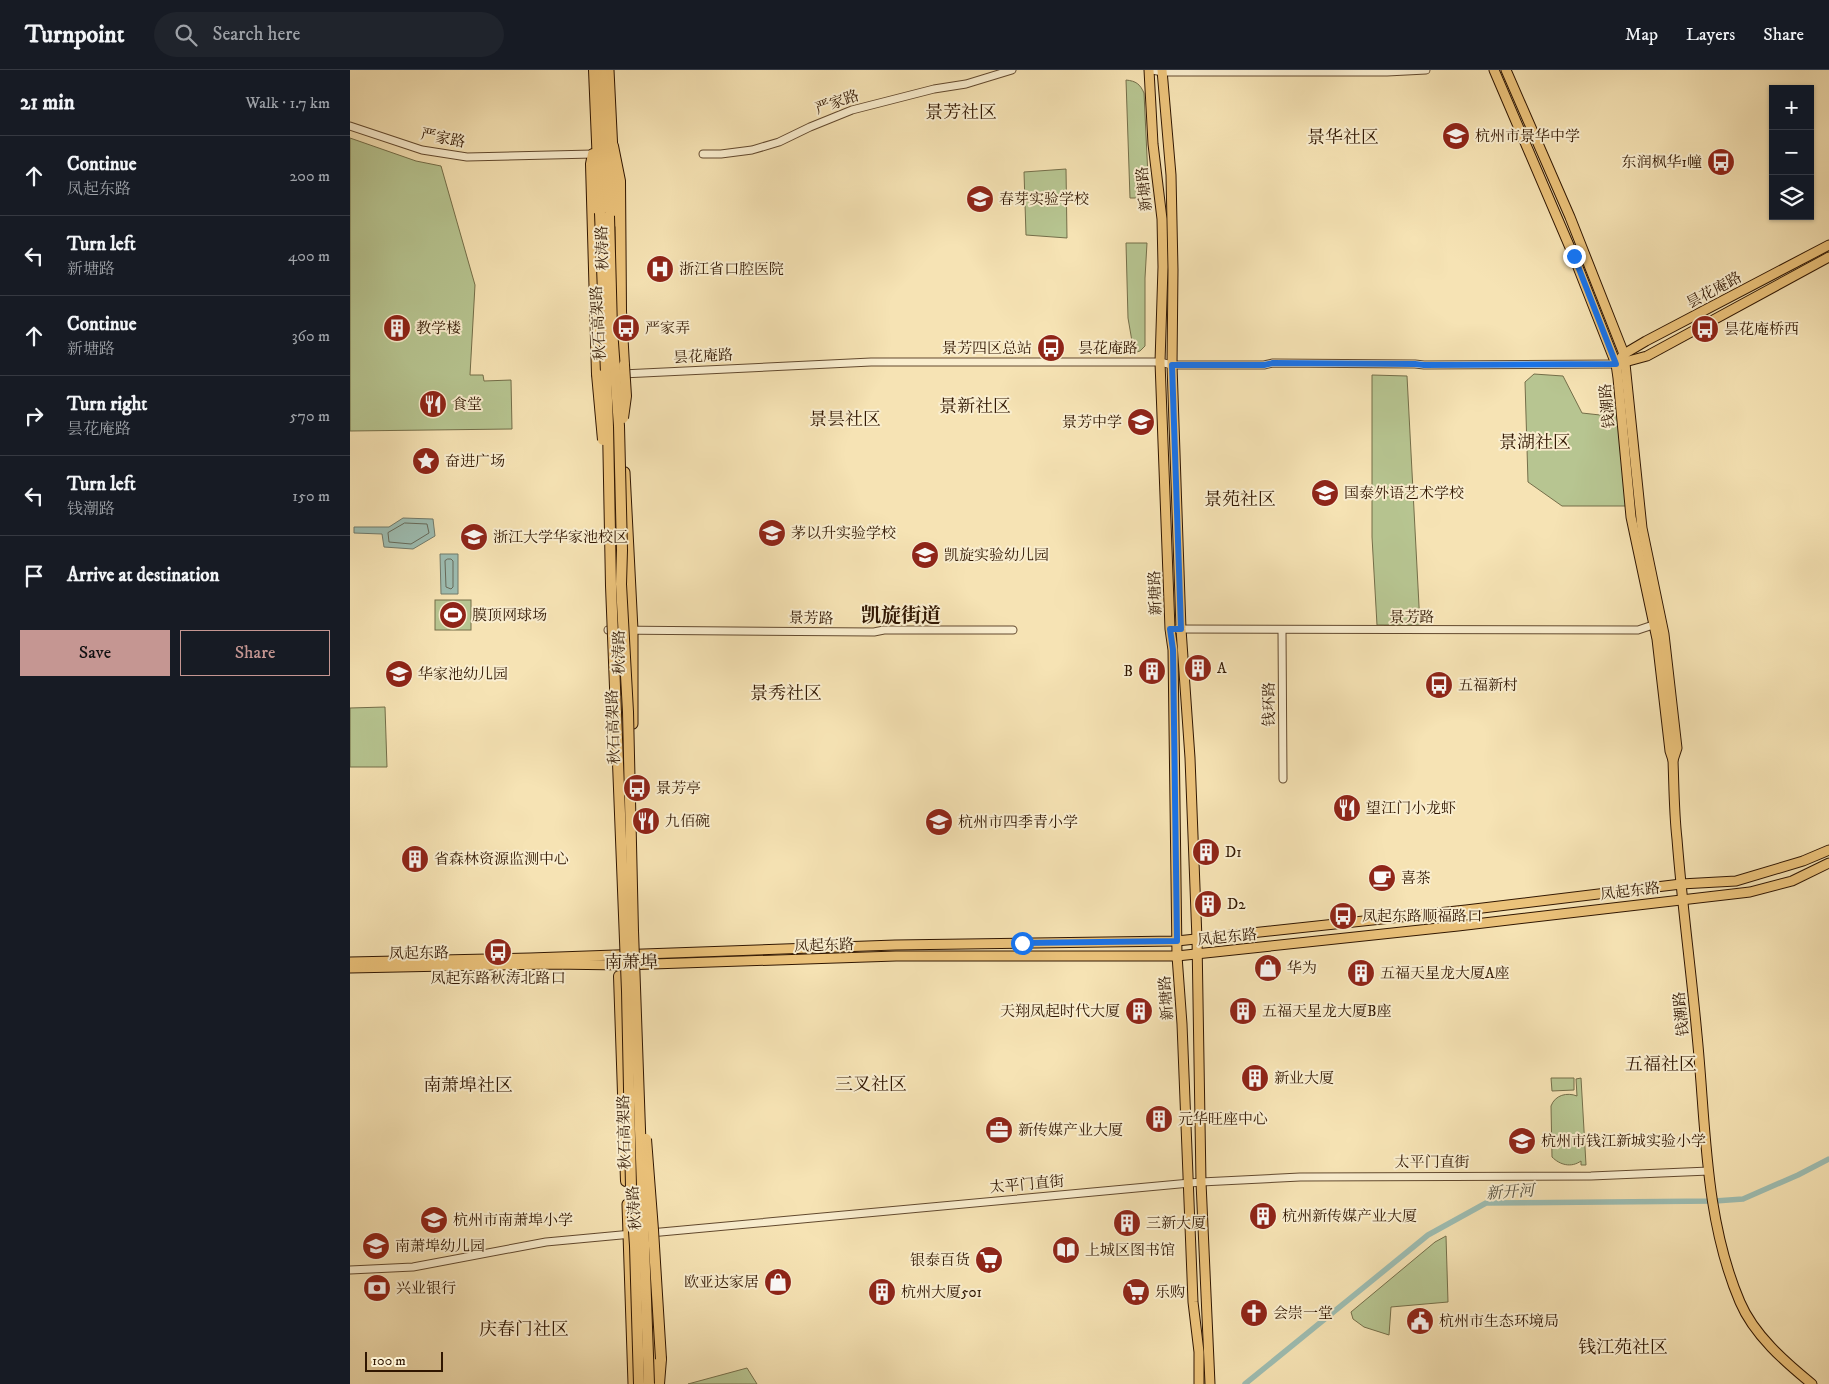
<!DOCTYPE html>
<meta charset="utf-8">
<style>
:root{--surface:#171b24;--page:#20242c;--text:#f1f3f6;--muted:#9ea1a6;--line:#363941;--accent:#c59692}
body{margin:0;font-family:"IM FELL DW Pica","Noto Serif SC",serif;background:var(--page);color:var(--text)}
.controls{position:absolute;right:15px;top:15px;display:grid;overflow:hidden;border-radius:0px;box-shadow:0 1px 4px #0004}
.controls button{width:45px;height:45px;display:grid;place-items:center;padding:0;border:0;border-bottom:1px solid var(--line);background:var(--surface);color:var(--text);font:25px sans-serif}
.scale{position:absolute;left:15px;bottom:12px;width:78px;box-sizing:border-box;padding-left:5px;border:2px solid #301601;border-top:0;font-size:14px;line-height:18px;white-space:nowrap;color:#301601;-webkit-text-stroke:4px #f9edce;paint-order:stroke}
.stop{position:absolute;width:15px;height:15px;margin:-11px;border:4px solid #1a73e8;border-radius:50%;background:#fff}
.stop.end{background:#1a73e8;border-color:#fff;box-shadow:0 1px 5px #0008}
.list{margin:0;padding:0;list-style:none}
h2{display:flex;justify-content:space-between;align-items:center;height:65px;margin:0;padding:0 20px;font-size:21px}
h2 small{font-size:16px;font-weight:400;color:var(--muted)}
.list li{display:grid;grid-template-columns:32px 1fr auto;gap:15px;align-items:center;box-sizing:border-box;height:80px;padding:0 20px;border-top:1px solid var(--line)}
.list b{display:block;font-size:19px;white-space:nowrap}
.list p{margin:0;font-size:16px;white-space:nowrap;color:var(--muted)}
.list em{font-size:16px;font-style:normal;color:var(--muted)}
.actions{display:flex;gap:10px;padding:15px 20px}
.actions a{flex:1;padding:11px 0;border:1px solid var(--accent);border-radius:0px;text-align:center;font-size:18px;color:var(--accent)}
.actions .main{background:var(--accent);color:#111}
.icon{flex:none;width:28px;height:28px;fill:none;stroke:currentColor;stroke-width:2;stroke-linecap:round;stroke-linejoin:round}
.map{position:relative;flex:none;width:1479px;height:1314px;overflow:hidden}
header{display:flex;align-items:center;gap:30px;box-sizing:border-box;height:70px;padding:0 25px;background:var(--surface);border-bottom:1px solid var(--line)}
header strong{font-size:24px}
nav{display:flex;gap:28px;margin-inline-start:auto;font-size:18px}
.search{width:350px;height:45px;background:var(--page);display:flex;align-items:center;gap:12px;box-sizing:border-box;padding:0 18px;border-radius:28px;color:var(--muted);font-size:19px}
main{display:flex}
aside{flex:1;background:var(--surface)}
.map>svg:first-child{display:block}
</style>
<header>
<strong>Turnpoint</strong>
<div class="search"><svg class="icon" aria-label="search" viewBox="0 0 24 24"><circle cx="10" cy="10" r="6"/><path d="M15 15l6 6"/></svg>Search here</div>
<nav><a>Map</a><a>Layers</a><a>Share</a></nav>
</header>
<main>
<aside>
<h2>21 min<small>Walk · 1.7 km</small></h2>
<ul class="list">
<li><svg class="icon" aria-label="ahead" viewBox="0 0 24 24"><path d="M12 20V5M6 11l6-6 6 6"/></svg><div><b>Continue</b><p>凤起东路</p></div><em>200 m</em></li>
<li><svg class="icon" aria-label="left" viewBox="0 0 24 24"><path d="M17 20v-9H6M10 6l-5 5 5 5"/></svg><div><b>Turn left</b><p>新塘路</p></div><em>400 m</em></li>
<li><svg class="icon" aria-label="ahead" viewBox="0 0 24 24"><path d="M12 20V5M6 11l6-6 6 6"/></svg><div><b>Continue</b><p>新塘路</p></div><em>360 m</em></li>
<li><svg class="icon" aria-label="right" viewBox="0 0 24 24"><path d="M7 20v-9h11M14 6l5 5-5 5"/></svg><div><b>Turn right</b><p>昙花庵路</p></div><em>570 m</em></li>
<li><svg class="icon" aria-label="left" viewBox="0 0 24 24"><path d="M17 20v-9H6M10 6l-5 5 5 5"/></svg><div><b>Turn left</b><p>钱潮路</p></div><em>150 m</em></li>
<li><svg class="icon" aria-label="arrive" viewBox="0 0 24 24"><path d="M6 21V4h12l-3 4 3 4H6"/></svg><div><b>Arrive at destination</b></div></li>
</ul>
<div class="actions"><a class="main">Save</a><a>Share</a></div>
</aside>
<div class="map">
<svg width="1479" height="1314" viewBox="0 0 1479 1314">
<rect width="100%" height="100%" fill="#f6e3b4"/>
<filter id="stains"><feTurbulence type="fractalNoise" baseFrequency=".004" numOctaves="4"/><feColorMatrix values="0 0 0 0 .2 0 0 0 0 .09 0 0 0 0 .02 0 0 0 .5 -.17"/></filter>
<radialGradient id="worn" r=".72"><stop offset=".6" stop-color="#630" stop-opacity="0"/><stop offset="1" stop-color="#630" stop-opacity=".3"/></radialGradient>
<g fill="#b7c591" stroke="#746e49">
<path d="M776,10c10,1 14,4 18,13l5,105h-19z"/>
<path d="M0,68l66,23 25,5 34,119 -5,90h13l1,6 27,-1 1,49 -162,2z"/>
<path d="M716,99l1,69 -41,-3 -2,-63z"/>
<path d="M776,173h21l-2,35v68l-5,5 -6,2 -6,-35z"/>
<path d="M1184,304l29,2 19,37 18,2 21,-15 8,106h-67l-34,-24 -3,-100z"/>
<path d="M1022,305l35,1 13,249h-43l-5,-88z"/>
<rect x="85" y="530" width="36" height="30"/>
<path d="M35,637l2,60h-37v-59z"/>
<path d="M1201,1008h23v12l-22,1z"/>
<path d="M1231,1008l5,87h-5v-4c-10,7 -21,4 -29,-4l-1,-51c4,-11 16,-14 26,-10l-1,-17z"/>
<path d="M1096,1166l2,66 -57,5 -2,28 -25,-8 -11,-8 -2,-7 84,-70z"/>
<path d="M397,1298l10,16h-69z"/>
</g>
<g fill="#9dbdb2" stroke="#717a6b">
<path d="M53,448l30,1 2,17 -22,13 -29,-2 -2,-13 -28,-1v-6h35z"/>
<path d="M90,484h18v40h-17z"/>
</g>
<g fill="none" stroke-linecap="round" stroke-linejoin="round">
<g stroke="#666a5a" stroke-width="1">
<path d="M55,453l22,1 2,9 -18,11 -22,-2 -1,-9z"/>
<path d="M98,489h3l2,2v26l-2,2 -5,-2 -1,-26z"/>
</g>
<path stroke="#9dbdb2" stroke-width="5.5" d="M895,1314l183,-149 58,-32 229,-2 28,-2 55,-24 31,-16"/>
<g stroke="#62492e" stroke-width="9">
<g id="minor">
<path d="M802,0l11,2h224l39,-2"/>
<path d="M0,56l72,24 45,7 126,-3"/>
<path d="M353,84h18l31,-4 27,-8 31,-15 42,-17 82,-21 32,-5 46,-14"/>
<path d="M272,304l249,-12h289l12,3h92l9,-2 142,1 9,1 192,-1"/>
<path d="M827,559l461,1 15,-5"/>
<path d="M258,560l266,2 10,-2h129"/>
<path d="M932,560l1,149"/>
<path d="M300,1163l551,-51 99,-5 291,-1 118,-5"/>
<path d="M0,1200l63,-3 133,-25 86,-8"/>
</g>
</g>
<g stroke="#301601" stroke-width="11">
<g id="major">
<path d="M259,0l4,82"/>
<path d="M799,0l4,74 9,75 1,48 -3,95 10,267 3,21 4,306 5,68 11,278 6,50v32"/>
<path d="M812,0l9,105 2,95 -1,95 9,264 9,129 7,181 4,243 9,202"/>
<path d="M1144,0l80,187 42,107 2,14 13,139 26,122 13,112 3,9c1,26 1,53 4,79 5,65 14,130 20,196 9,89 7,183 43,267 14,33 45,60 72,82"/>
<path d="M1156,0l64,147 54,137 18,174 22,106 13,114 -4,12"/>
<path d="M264,95l1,57"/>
<path d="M1271,288l3,-4 22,-13 183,-96"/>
<path d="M1271,293l26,-7 182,-99"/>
<path d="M275,402l8,158v94"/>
<path d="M0,892l180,-4 365,-13 282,-4 289,-31 215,-26 55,-3 67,-20 26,-11"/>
<path d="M0,898l202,-4 71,1 273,-9h281l281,-30 292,-34 42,-11 37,-18"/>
<path d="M277,1134l6,180"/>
<path d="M302,1219l3,92"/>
</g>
</g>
<g stroke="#301601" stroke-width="12">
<g id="highway">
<path d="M244,0l6,143"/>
<path d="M253,0l6,146"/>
<path d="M263,76l7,35 1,130 3,54"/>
<path d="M243,84l-2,10 6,210"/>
<path d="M269,906l7,205"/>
<path d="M309,1314l2,-25"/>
</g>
</g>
<use href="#minor" stroke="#f9edce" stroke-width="7"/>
<use href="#major" stroke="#ebc27a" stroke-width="9"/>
<use href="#highway" stroke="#ebc27a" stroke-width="10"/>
<g stroke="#301601" stroke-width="12" stroke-linecap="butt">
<g id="highway-bridge">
<path d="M250,143l8,214 3,159 16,405 4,196 4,59 4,138"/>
<path d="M259,146l3,113 7,97 3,124 -1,34 7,128 5,219 16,453"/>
<path d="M247,304l6,66"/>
<path d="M273,348l3,-22 -2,-31"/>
<path d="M296,1069l7,91 8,129"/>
</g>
</g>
<use href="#highway-bridge" stroke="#ebc27a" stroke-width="10"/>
</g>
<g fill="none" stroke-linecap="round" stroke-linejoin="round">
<path stroke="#1a73e8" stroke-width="6" d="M672,873l155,-2 -4,-291 -3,-21h11l-9,-264h92l9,-2 142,1 9,1 192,-1 -42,-108"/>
</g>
<defs>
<g id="school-disc" transform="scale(1.4375)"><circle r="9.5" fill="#8f2418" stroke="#f9edce"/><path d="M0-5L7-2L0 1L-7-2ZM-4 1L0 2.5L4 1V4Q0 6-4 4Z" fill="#fff"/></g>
<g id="bus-disc" transform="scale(1.4375)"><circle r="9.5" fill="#8f2418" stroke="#f9edce"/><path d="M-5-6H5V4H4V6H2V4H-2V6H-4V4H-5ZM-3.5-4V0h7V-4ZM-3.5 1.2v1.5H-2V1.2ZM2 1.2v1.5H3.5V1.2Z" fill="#fff"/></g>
<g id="hospital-disc" transform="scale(1.4375)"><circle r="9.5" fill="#8f2418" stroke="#f9edce"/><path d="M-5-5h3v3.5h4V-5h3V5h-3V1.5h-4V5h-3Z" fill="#fff"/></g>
<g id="building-disc" transform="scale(1.4375)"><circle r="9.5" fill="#8f2418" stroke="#f9edce"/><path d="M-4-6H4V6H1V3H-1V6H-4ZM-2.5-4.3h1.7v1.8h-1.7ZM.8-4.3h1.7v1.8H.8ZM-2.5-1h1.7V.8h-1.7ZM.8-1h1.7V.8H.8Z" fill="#fff"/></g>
<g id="restaurant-disc" transform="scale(1.4375)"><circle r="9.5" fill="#8f2418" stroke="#f9edce"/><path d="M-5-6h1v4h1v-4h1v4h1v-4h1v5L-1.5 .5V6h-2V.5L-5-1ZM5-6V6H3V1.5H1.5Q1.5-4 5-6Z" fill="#fff"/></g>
<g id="sight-disc" transform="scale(1.4375)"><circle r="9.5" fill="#8f2418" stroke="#f9edce"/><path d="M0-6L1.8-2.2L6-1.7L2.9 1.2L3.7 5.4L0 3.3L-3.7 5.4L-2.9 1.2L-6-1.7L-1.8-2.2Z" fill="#fff"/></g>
<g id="university-disc" transform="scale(1.4375)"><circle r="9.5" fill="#8f2418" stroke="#f9edce"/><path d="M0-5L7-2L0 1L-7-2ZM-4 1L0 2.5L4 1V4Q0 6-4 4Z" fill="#fff"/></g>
<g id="stadium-disc" transform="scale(1.4375)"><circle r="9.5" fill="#8f2418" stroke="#f9edce"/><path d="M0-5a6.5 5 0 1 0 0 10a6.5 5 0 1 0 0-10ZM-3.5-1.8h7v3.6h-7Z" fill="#fff"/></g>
<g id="cafe-disc" transform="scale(1.4375)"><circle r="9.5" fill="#8f2418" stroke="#f9edce"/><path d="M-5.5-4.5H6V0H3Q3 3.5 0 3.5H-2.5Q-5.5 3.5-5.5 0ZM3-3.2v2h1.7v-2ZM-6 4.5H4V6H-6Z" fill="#fff"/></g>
<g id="shop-disc" transform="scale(1.4375)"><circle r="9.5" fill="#8f2418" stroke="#f9edce"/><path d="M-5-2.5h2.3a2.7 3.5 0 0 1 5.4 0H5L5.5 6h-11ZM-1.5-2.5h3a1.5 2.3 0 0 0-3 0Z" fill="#fff"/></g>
<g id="office-disc" transform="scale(1.4375)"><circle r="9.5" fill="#8f2418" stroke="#f9edce"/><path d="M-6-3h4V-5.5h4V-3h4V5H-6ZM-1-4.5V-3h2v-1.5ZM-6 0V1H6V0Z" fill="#fff"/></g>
<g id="library-disc" transform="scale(1.4375)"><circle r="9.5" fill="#8f2418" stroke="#f9edce"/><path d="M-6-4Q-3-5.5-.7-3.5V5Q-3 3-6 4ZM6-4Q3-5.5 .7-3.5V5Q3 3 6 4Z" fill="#fff"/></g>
<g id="supermarket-disc" transform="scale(1.4375)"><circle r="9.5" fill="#8f2418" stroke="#f9edce"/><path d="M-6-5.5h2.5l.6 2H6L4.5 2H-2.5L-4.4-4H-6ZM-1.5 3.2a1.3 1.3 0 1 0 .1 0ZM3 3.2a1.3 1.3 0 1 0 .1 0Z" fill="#fff"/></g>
<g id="bank-disc" transform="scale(1.4375)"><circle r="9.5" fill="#8f2418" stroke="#f9edce"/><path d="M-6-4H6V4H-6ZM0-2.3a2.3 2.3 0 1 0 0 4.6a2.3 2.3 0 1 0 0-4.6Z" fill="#fff"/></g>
<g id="church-disc" transform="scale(1.4375)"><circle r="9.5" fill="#8f2418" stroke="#f9edce"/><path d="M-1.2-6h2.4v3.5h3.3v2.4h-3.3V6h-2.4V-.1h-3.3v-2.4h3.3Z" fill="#fff"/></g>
<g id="civic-disc" transform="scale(1.4375)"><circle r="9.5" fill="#8f2418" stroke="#f9edce"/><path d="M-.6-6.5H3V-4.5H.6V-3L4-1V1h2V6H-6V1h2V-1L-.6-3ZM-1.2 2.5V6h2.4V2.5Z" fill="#fff"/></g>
</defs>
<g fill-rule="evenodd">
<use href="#school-disc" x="1106" y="66"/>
<use href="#bus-disc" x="1371" y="92"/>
<use href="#school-disc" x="630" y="129"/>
<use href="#hospital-disc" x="310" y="199"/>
<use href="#building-disc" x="47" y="258"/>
<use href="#bus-disc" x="276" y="258"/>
<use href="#bus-disc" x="1355" y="259"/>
<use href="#bus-disc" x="701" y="278"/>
<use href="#restaurant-disc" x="83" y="334"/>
<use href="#school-disc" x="791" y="352"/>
<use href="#sight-disc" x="76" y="391"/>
<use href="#school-disc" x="975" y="423"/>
<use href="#school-disc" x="422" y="463"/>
<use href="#university-disc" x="124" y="467"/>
<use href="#school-disc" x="575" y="485"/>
<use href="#stadium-disc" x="103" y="545"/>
<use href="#building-disc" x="848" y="598"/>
<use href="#building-disc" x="802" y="601"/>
<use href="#school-disc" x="49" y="604"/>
<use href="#bus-disc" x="1089" y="615"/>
<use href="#bus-disc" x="287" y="718"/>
<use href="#restaurant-disc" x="997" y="738"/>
<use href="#restaurant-disc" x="296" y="751"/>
<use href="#school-disc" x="589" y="752"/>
<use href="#building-disc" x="856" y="782"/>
<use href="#building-disc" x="65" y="789"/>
<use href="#cafe-disc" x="1032" y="808"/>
<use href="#building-disc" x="858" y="834"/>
<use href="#bus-disc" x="993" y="846"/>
<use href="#bus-disc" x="148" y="882"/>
<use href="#shop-disc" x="918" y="898"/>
<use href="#building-disc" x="1011" y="903"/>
<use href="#building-disc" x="789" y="941"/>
<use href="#building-disc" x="893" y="941"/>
<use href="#building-disc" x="905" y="1008"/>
<use href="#building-disc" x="809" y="1049"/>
<use href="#office-disc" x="649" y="1060"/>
<use href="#school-disc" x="1172" y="1071"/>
<use href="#building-disc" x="913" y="1146"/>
<use href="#school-disc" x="84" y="1150"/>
<use href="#building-disc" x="777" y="1153"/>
<use href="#school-disc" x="26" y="1176"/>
<use href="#library-disc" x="716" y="1180"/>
<use href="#supermarket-disc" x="639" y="1190"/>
<use href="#shop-disc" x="428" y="1212"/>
<use href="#bank-disc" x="27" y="1218"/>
<use href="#building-disc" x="532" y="1222"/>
<use href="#supermarket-disc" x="786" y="1222"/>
<use href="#church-disc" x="904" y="1243"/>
<use href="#civic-disc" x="1070" y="1251"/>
</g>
<g text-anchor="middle" stroke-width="4" stroke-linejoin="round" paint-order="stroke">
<g font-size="15" fill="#301601" stroke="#f9edce">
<text transform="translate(487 32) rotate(-19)" y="5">严家路</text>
<text transform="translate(93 68) rotate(11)" y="5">严家路</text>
<text transform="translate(794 119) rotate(-96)" y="5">新塘路</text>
<text transform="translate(252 178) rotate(-91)" y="5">秋涛路</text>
<text transform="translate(1364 220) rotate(-28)" y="5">昙花庵路</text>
<text transform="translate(248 253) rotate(-93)" y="5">秋石高架路</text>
<text x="758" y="283">昙花庵路</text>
<text transform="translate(353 286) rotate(-3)" y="5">昙花庵路</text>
<text transform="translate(1257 336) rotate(-95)" y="5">钱潮路</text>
<text transform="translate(805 523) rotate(-92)" y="5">新塘路</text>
<text x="1062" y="552">景芳路</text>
<text transform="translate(461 548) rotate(1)" y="5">景芳路</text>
<text transform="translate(269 582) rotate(-90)" y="5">秋涛路</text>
<text transform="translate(919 634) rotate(-90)" y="5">钱环路</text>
<text transform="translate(263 657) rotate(-92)" y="5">秋石高架路</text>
<text transform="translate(1280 821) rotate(-7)" y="5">凤起东路</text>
<text transform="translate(877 867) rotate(-6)" y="5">凤起东路</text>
<text transform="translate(474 875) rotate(-2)" y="5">凤起东路</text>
<text transform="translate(69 883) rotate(-1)" y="5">凤起东路</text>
<text transform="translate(816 928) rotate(-94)" y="5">新塘路</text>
<text transform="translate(1331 944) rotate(-96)" y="5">钱潮路</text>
<text transform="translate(274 1062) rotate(-91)" y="5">秋石高架路</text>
<text x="1082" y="1097">太平门直街</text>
<text transform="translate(677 1114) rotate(-5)" y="5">太平门直街</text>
<text transform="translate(284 1138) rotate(-94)" y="5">秋涛路</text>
</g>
<g font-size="15" fill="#301601" stroke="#f9edce" text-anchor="start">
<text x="1125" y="71">杭州市景华中学</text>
<text x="1352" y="97" text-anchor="end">东润枫华1幢</text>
<text x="649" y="134">春芽实验学校</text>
<text x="329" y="204">浙江省口腔医院</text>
<text x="66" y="263">教学楼</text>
<text x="295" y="263">严家弄</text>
<text x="1374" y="264">昙花庵桥西</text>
<text x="682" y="283" text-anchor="end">景芳四区总站</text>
<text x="102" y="339">食堂</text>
<text x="772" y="357" text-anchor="end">景芳中学</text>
<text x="95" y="396">奋进广场</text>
<text x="994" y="428">国泰外语艺术学校</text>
<text x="441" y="468">茅以升实验学校</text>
<text x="143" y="472">浙江大学华家池校区</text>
<text x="594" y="490">凯旋实验幼儿园</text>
<text x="122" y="550">膜顶网球场</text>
<text x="867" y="603">A</text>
<text x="783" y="606" text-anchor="end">B</text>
<text x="68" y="609">华家池幼儿园</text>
<text x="1108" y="620">五福新村</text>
<text x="306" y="723">景芳亭</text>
<text x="1016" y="743">望江门小龙虾</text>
<text x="315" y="756">九佰碗</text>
<text x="608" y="757">杭州市四季青小学</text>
<text x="875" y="787">D1</text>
<text x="84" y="794">省森林资源监测中心</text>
<text x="1051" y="813">喜茶</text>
<text x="877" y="839">D2</text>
<text x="1012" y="851">凤起东路顺福路口</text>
<text x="937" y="903">华为</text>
<text x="1030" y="908">五福天星龙大厦A座</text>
<text x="148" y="913" text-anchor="middle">凤起东路秋涛北路口</text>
<text x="770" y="946" text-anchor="end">天翔凤起时代大厦</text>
<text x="912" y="946">五福天星龙大厦B座</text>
<text x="924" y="1013">新业大厦</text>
<text x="828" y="1054">元华旺座中心</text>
<text x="668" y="1065">新传媒产业大厦</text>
<text x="1191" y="1076">杭州市钱江新城实验小学</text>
<text x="932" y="1151">杭州新传媒产业大厦</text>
<text x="103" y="1155">杭州市南萧埠小学</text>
<text x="796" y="1158">三新大厦</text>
<text x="45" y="1181">南萧埠幼儿园</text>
<text x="735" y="1185">上城区图书馆</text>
<text x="620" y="1195" text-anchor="end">银泰百货</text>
<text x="409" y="1217" text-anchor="end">欧亚达家居</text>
<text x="46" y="1223">兴业银行</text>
<text x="551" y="1227">杭州大厦501</text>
<text x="805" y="1227">乐购</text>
<text x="923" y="1248">会崇一堂</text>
<text x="1089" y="1256">杭州市生态环境局</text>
</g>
<g font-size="16" font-style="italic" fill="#56503f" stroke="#f9edce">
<text transform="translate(1160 1121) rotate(-4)" y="6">新开河</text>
</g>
<g font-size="18" fill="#301601" stroke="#f9edce">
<text x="611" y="48">景芳社区</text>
<text x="993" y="73">景华社区</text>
<text x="625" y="342">景新社区</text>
<text x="495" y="355">景昙社区</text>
<text x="1185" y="378">景湖社区</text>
<text x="890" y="435">景苑社区</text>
<text x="436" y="629">景秀社区</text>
<text x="281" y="898">南萧埠</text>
<text x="1311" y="1000">五福社区</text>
<text x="521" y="1020">三叉社区</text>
<text x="118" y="1021">南萧埠社区</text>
<text x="174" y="1265">庆春门社区</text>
<text x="1273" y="1283">钱江苑社区</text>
</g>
<g font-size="20" font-weight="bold" fill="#301601" stroke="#f9edce">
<text x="551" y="552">凯旋街道</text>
</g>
</g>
<rect width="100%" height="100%" filter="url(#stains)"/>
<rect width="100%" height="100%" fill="url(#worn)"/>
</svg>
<div class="controls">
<button>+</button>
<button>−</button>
<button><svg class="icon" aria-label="layers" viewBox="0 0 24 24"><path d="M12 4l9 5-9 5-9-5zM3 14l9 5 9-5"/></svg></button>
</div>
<div class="scale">100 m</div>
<div class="stop" style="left:672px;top:873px"></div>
<div class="stop end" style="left:1224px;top:186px"></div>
</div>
</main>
